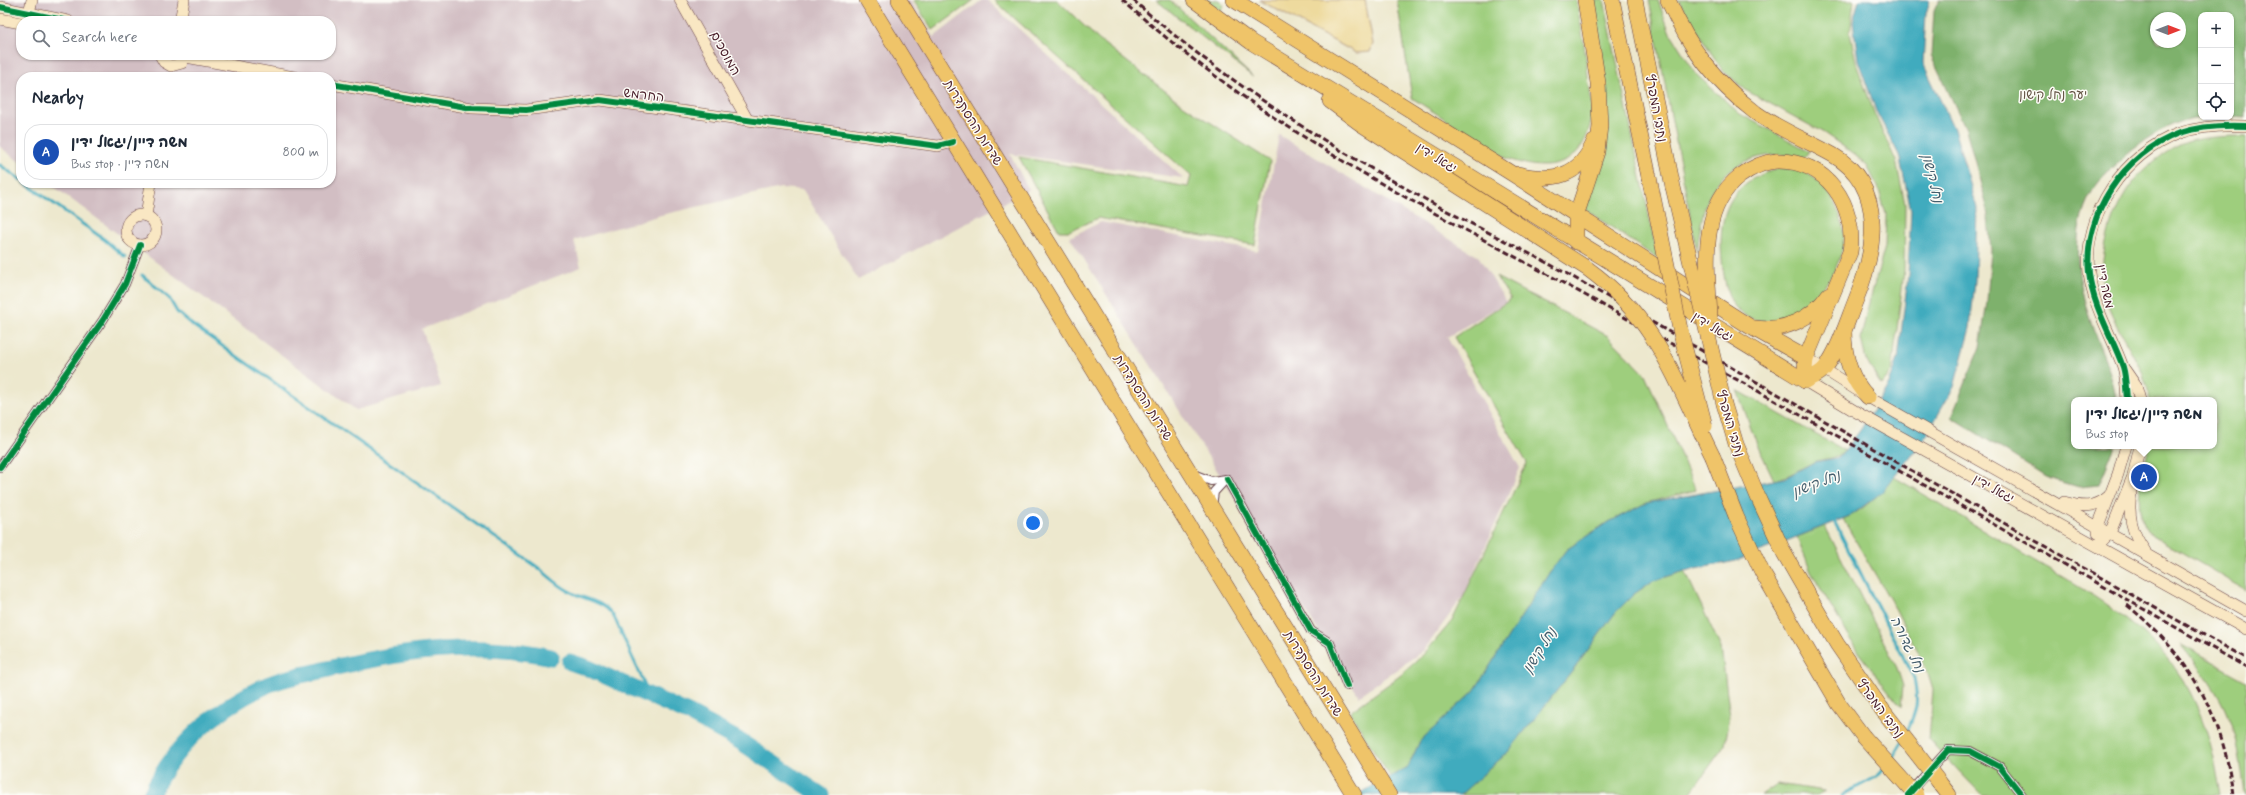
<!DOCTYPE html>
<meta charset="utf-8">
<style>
:root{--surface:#fff;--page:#f2f2f3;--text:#1f2937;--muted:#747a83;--line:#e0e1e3;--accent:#111827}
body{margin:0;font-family:Mynerve,"Playpen Sans Hebrew",sans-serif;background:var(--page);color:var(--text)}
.controls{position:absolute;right:12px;top:12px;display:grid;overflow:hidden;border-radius:8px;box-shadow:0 1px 3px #0004}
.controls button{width:36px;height:36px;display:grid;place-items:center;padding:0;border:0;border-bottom:1px solid var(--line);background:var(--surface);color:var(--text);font:20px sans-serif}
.compass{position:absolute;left:2150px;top:12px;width:36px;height:36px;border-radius:50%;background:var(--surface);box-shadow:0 1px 3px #0004;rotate:90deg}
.you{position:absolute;left:1033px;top:523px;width:14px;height:14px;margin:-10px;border:3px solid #fff;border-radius:50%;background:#1a73e8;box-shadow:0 0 0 6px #1a73e833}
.badge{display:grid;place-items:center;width:26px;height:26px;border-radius:50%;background:var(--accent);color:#fff;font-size:13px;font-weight:700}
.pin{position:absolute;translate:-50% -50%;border:2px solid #fff;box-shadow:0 1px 4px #0006}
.popup{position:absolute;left:2071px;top:397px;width:146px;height:52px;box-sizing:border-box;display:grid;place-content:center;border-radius:8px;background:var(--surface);filter:drop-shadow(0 1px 3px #0005);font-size:13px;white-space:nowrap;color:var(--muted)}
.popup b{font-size:15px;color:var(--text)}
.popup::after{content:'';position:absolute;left:50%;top:100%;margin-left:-8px;border:8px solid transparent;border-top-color:var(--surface)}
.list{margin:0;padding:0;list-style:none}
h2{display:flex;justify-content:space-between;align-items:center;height:52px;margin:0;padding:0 16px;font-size:17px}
h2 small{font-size:13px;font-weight:400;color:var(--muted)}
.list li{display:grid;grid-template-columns:26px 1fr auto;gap:12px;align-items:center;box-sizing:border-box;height:56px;margin:0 8px 8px;padding:0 8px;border:1px solid var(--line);border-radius:16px}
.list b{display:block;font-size:15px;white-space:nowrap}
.list p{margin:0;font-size:13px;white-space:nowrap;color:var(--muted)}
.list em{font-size:13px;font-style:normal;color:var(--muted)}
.icon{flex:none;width:22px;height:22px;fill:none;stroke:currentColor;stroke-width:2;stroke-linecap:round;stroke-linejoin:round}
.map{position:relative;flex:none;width:2246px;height:795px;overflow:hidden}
.search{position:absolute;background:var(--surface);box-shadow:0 1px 3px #0004;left:16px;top:16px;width:320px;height:44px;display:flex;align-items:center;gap:10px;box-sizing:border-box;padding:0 14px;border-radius:16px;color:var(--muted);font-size:15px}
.panel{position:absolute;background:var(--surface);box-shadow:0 1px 3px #0004;left:16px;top:72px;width:320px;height:116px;border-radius:16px}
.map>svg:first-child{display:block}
</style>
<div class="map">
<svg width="2246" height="795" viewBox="0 0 2246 795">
<rect width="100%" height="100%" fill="#fdfcf7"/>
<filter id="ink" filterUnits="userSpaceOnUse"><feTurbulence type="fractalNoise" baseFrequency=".025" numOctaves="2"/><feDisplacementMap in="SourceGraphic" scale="8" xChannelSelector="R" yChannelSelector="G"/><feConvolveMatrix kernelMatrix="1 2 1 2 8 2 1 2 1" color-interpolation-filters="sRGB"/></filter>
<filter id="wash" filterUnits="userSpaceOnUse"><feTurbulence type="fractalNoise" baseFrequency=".012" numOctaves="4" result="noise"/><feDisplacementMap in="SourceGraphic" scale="16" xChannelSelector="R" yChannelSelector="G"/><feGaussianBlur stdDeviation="0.9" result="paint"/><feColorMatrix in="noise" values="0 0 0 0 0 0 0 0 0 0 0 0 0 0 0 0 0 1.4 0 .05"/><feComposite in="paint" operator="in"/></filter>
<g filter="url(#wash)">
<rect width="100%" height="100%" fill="#ede8ce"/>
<g fill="#d2bec3" fill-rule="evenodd">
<path d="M0,0h910l24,37 48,-37h5l196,178 -173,-24 19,36 -171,90 -55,-90 -22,-2 -120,27 -87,25 7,27 -159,62 19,57 -85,24 -307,-227h282v-106h-310v86l-21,-16zM21,21h310v34h-310z"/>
<path d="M1279,135l200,122 27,45 -59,35 73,131 -56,127 -40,55 -65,46 -289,-459 31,-15 157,29z"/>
</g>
<g fill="#9ece7d" stroke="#747654">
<path d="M913,0h61l-41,30z"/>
<path d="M994,0h63l42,40 83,64 88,57 -15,84 -157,-27 -29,13h-10l-40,-74 169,30 3,-11z"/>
<path d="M1156,0h14l83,77z"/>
<path d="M1205,0h14l5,5 -3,6z"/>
<path d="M1397,0h179c6,28 10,56 13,85 2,11 4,25 2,36 -10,49 -46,52 -85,37l-94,-60z"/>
<path d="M1593,0h11l54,259 -73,-50 21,-79 1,-26z"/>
<path d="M1649,0h9l12,33 27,42 43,39 69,37 -5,7c-40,-10 -83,4 -98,46 -5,15 -7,32 -9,48z"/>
<path d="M1678,0h176l-4,33 7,33 18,49 21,46 9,43 -1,67 -12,100 -11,14 -15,-25 -5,-21 6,-29 18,-63 1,-33 -8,-27 -12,-23 -15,-12 -27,-19 -77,-42 -25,-21z"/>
<path d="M2233,136l13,1v453l-94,-55c-23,-25 -9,-59 -3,-89h65v-46h-64c-5,-37 -35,-67 -45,-103 -5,-18 -3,-35 1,-54 9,-44 35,-80 76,-99 16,-7 34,-7 51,-8z"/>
<path d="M1783,168c6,1 14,2 20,4 15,5 30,23 35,37 3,10 7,21 6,32 -3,24 -19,48 -38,64 -29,24 -71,23 -80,-19 -11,-56 -8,-105 57,-118z"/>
<path d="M1496,277l112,59 37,38 51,116 -50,13 -41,21 -39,26 -17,23 -75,118 -54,50 -12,26 -18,10 -40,-65 51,-37 23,-21 28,-33 75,-158 -73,-126 57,-38z"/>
<path d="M1737,390l108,61c-12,10 -20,6 -33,12 -13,6 -23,14 -38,17l-17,-36z"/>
<path d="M1894,477c43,25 85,50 127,76 62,36 134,73 169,139 17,33 25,66 31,103h-239l-53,-55 4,-50 -6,-19 -31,-61 -53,-91c20,-8 37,-25 51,-42z"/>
<path d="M1825,526l72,142 6,18 -2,21 -43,-55 -47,-80 -14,-35z"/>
<path d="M1685,571l36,77 9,68 -5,29 -36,50h-229l48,-43 66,-83 41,-56 19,-19 19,-13z"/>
<path d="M2180,644l66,37v114h-2c-4,-29 -7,-61 -20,-88 -11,-23 -28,-43 -44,-63z"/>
<path d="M1777,784l48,7 -8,4h-56z"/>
</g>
<path fill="#7eb16c" stroke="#64684c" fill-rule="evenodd" d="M1939,0h307v117l-15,-1v-101h-30v102c-26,2 -64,25 -81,44 -9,9 -20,18 -27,29 -27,45 -14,101 3,147 8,20 18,41 20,63h-42v46h41l-16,39 -20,2 -31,-9 -97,-61 29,-70 7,-46 4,-51 -4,-43 -21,-78 -35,-74 3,-44zM2156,18h24v24h-24z"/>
<path fill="#eeda9e" stroke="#9c7c64" d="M1259,0h106l8,44 -3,8 -14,1z"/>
<path fill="#3fabbe" stroke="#446574" d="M1859,0h71l-4,14 -3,49 31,66 23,78 -2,74 -5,47 -16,59 -31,54 -41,51 -30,23 -116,46 -51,10 -32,10 -19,13 -19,19 -41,56 -66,83 -48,43h-103l51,-28 12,-26 54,-50 75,-118 17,-23 39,-26 41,-21 139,-25 29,-16 23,-4 8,-7 16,-22 28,-45 9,-25 10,-84 3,-65 -12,-55 -23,-44 -18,-51 -5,-39z"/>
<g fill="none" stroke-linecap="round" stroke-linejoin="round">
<g stroke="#3fabbe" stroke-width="3">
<path d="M0,165l21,15"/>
<path d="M25,183l80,57 20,17"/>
<path d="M142,275l27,23 8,14 14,12 345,242c11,8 21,19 33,25 17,10 35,9 45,26l36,79"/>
<path d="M1833,519l81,159c5,25 3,31 -7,54"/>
<path d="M1891,760l11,-18"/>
<path d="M1842,795l34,-18 9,-10"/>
</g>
<g stroke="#3fabbe" stroke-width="17">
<path d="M570,662l18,6 102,46 48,26 83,55"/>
<path d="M151,795c22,-49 65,-86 114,-109 16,-8 37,-11 55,-15 75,-19 155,-31 231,-14"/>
</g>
</g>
</g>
<g filter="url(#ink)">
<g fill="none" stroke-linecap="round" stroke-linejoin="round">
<g stroke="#623d43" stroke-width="10">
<g id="street">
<path d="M0,467l103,-147 22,-36 15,-39"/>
<path d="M1193,474l18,7 16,-2"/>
<path d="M1227,479l84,152 19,12 17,43"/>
<path d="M1212,506l2,-14 12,-13"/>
<path d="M1909,793l39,-43 22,1 30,16 22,28"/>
</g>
</g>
<g stroke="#623d43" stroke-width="12">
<g id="secondary">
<path d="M680,0l67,119"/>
<path d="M0,7l68,14"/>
<path d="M0,19l21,4"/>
<path d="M27,21l5,-21"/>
<path d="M180,21l4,-21"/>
<path d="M160,55l4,7 7,4 11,-3 4,-8"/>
<path d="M186,57l108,20"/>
<path d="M331,84l141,24 54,2 74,-10 338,46 15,-4"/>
<circle cx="141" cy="230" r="15"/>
<path d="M146,216l5,-33"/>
<path d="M1806,358l62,39 378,214"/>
<path d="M2125,370l11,16 4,14"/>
<path d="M1805,381l53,32 388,216"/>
<path d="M2127,400c-1,-11 -1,-23 -4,-33 -11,-31 -30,-60 -34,-94 -6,-59 35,-120 91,-140 21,-7 44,-8 66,-7"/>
<path d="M2131,492c-3,23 0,40 14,59"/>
<path d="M2064,502c17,5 31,7 45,-6"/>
<path d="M2098,533v-7l20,-52 8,-28"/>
<path d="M2098,545l12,-12 23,-57 7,-30"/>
</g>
</g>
<g stroke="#623d43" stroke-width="16">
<g id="highway">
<path d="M867,0l487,795"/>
<path d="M899,0l490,795"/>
<path d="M1194,0l57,42 554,339"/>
<path d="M1234,0l277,173 238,153 57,32"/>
<path d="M1612,0l37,177"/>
<path d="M1635,0l38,187"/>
<path d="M1668,0c22,49 45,80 88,113 24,17 52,28 77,42 55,32 42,99 22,147 -8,20 -17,49 -30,66 -4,6 -15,10 -20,13"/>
<path d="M1330,101l31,23 69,44"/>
<path d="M1776,161c50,-2 81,44 74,91l-44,106 -1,11"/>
<path d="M1518,174c34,8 61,4 76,-32"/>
<path d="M1576,242v-26l21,-64 3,-26 -2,-43 -13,-83"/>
<path d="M1755,328c29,4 57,-9 74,-34"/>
<path d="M1844,331c0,25 6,48 24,66"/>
<path d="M1713,457l23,59 26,56 77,132 24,32"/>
<path d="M1811,600l26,44 44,64"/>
<path d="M1939,782l10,13"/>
</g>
</g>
<use href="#street" stroke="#fff" stroke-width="8"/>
<use href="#secondary" stroke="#f9e7c3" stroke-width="11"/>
<use href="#highway" stroke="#efc469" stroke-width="15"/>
<g stroke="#4a1f2b" stroke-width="3" stroke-dasharray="6 3" stroke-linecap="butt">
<path d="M1122,0c59,52 121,99 187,140 72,46 148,85 223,126 73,39 144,82 217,120l497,281"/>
<path d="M1133,0c87,78 188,141 290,198 51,28 104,53 155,82 222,126 443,255 668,378"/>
<path d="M2127,605c62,50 97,111 106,190"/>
</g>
<g stroke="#623d43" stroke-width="16" stroke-linecap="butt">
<g id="highway-bridge">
<path d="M1430,168l158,101c70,51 88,114 125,188"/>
<path d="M1649,177l32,157 24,92"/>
<path d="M1673,187l51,217 12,40 22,53 26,56 27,47"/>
<path d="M1710,317c-2,-47 -13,-108 30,-141 11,-8 22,-14 36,-15"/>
<path d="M1881,708l58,74"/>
<path d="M1863,736l53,59"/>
</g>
</g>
<use href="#highway-bridge" stroke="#efc469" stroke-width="15"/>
<g stroke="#fdfcf7" stroke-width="8">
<g id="cycleway">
<path d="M0,7l68,14"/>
<path d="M331,84l141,24 54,2 74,-10 338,46 15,-4"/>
<path d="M2127,400c-1,-11 -1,-23 -4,-33 -11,-31 -30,-60 -34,-94 -6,-59 35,-120 91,-140 21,-7 44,-8 66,-7"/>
<path d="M0,467l103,-147 22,-36 15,-39"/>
<path d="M1227,479l84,152 19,12 17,43"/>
<path d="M1908,795l40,-45 22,1 30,16 22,28"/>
</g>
</g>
<use href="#cycleway" stroke="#00873e" stroke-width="6"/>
</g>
</g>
<g text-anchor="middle" stroke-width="3" stroke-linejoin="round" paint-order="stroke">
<g font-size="13" fill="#4a1f2b" stroke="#fdfcf7">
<text transform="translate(726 53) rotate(61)" y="5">המוסכים</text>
<text transform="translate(644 94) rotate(7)" y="5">החרמש</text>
<text transform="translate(1657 108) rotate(79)" y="5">נתיבי המפרץ</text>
<text transform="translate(974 122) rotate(58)" y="5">שדרות ההסתדרות</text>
<text transform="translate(1437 157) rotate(32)" y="5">יגאל ידין</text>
<text transform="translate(2106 286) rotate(78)" y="5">משה דיין</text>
<text transform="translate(1713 326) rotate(31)" y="5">יגאל ידין</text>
<text transform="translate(1144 397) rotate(58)" y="5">שדרות ההסתדרות</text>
<text transform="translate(1731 423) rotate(73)" y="5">נתיבי המפרץ</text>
<text transform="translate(1994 488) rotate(29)" y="5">יגאל ידין</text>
<text transform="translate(1314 673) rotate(58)" y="5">שדרות ההסתדרות</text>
<text transform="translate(1881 708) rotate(53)" y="5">נתיבי המפרץ</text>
</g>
<g font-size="13" fill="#635444" stroke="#fdfcf7">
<text x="2053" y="99">יער נחל קישון</text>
</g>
<g font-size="14" font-style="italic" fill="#455e6d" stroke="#fdfcf7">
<text transform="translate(1933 178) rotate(76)" y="5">נחל קישון</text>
<text transform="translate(1816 483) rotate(-21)" y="5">נחל קישון</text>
<text transform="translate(1908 644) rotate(64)" y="5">נחל גדורה</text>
<text transform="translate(1539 650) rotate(-58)" y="5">נחל קישון</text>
</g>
</g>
</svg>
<div class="controls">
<button>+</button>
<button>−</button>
<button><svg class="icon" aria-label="locate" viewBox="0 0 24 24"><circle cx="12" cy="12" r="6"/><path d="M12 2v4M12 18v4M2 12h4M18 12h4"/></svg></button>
</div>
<svg class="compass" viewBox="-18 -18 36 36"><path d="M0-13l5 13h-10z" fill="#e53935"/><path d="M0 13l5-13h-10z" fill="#747a83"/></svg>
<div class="you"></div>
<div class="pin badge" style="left:2144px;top:477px;background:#1a4fb4">A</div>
<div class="popup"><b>משה דיין/יגאל ידין</b>Bus stop</div>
<div class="search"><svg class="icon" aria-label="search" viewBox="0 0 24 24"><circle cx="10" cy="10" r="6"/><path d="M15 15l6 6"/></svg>Search here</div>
<section class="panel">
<h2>Nearby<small></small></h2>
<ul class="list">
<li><span class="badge" style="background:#1a4fb4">A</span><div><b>משה דיין/יגאל ידין</b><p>Bus stop · משה דיין</p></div><em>800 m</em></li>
</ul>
</section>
</div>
